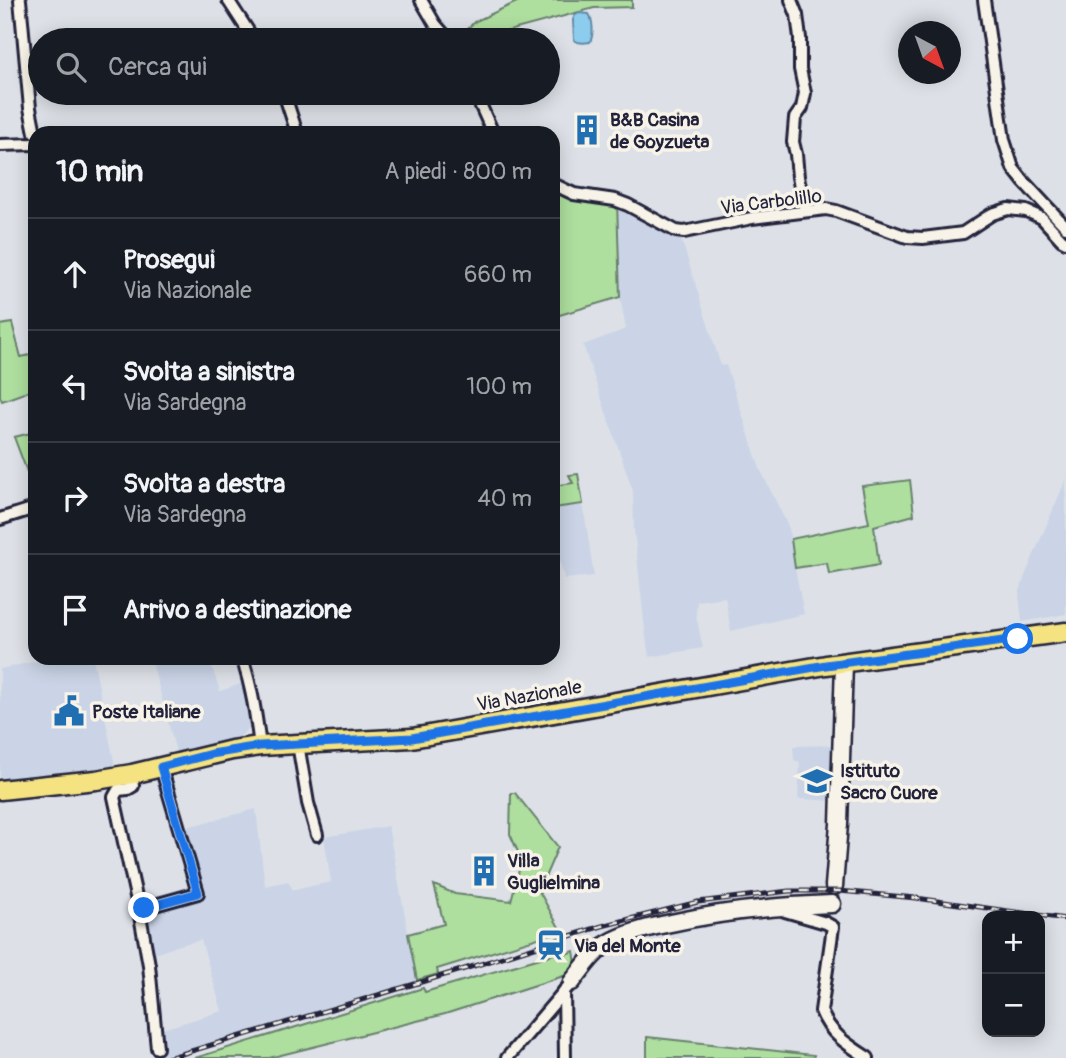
<!DOCTYPE html>
<html lang="it">
<meta charset="utf-8">
<style>
:root{--surface:#171b24;--page:#20242c;--text:#f1f3f6;--muted:#9ea1a6;--line:#363941}
body{margin:0;font-family:Pangolin,sans-serif;background:var(--page);color:var(--text)}
.controls{position:absolute;right:21px;bottom:21px;display:grid;overflow:hidden;border-radius:14px;box-shadow:0 4px 18px #0003}
.controls button{width:63px;height:63px;display:grid;place-items:center;padding:0;border:0;border-bottom:2px solid var(--line);background:var(--surface);color:var(--text);font:35px sans-serif}
.compass{position:absolute;left:898px;top:21px;width:63px;height:63px;border-radius:50%;background:var(--surface);box-shadow:0 4px 18px #0003;rotate:139deg}
.stop{position:absolute;width:21px;height:21px;margin:-16px;border:5px solid #1a73e8;border-radius:50%;background:#fff}
.stop.end{background:#1a73e8;border-color:#fff;box-shadow:0 2px 7px #0008}
.list{margin:0;padding:0;list-style:none}
h2{display:flex;justify-content:space-between;align-items:center;height:91px;margin:0;padding:0 28px;font-size:30px}
h2 small{font-size:23px;font-weight:400;color:var(--muted)}
.list li{display:grid;grid-template-columns:46px 1fr auto;gap:21px;align-items:center;box-sizing:border-box;height:112px;padding:0 28px;border-top:2px solid var(--line)}
.list b{display:block;font-size:26px;white-space:nowrap}
.list p{margin:0;font-size:23px;white-space:nowrap;color:var(--muted)}
.list em{font-size:23px;font-style:normal;color:var(--muted)}
.icon{flex:none;width:38px;height:38px;fill:none;stroke:currentColor;stroke-width:2;stroke-linecap:round;stroke-linejoin:round}
.map{position:relative;flex:none;width:1066px;height:1058px;overflow:hidden}
.search{position:absolute;background:var(--surface);box-shadow:0 4px 18px #0003;left:28px;top:28px;width:532px;height:77px;display:flex;align-items:center;gap:18px;box-sizing:border-box;padding:0 24px;border-radius:38px;color:var(--muted);font-size:26px}
.panel{position:absolute;background:var(--surface);box-shadow:0 4px 18px #0003;left:28px;top:126px;width:532px;height:539px;border-radius:21px}
.map>svg:first-child{display:block}
</style>
<div class="map">
<svg width="1066" height="1058" viewBox="0 0 1066 1058">
<rect width="100%" height="100%" fill="#dde1e7"/>
<filter id="ink" filterUnits="userSpaceOnUse"><feTurbulence type="fractalNoise" baseFrequency=".0143" numOctaves="2"/><feDisplacementMap in="SourceGraphic" scale="14" xChannelSelector="R" yChannelSelector="G"/><feConvolveMatrix kernelMatrix="1 2 1 2 8 2 1 2 1" color-interpolation-filters="sRGB"/></filter>
<g filter="url(#ink)">
<g fill="#cad4e6">
<path d="M617,201l63,34 41,131 5,-1 34,104 29,59 6,40 9,46 -73,17 -6,-34 -28,4 -1,14 7,33 -54,9 -4,-27 -11,-100 -1,-39 -50,-146 43,-16 -6,-32z"/>
<path d="M1066,479v135l-44,8 -3,-27 5,-17z"/>
<path d="M583,504l11,72 -30,3 -11,-50v-21z"/>
<path d="M51,658h42l22,108 -115,13v-110z"/>
<path d="M151,658h58l11,33 26,-9 6,33 -4,13 -8,9 -64,15z"/>
<path d="M837,745l-3,56 -36,-2 2,-37 -6,-2 -1,-14z"/>
<path d="M256,809l9,77 23,-5 5,9 38,-8 -7,-45 64,-11 29,154 -256,78 -5,-27 66,-20 -21,-71 -21,5 -34,12 -11,-56 57,-15 -13,-57z"/>
</g>
<g fill="#aedf9f" stroke="#68806d" stroke-width="2">
<path d="M521,0h111v7l-38,1 -119,32 -9,-9 8,-9z"/>
<path d="M553,187l64,14 3,96 -67,20z"/>
<path d="M12,323l9,34 14,-3v35l-33,12 -2,-5v-71z"/>
<path d="M35,432v61l-21,-56z"/>
<path d="M578,474l5,30 -30,4v-22l20,-3 -4,-8z"/>
<path d="M910,480l4,35 -40,11 5,39 -50,9 -2,-11 -32,5 -4,-29 78,-16 -7,-37z"/>
<path d="M511,793h4l43,54 -19,44 22,40 -124,38 1,5 -21,6 -9,-46 36,-10 -10,-39 21,9 56,7 8,-31 -1,-18 -8,-18z"/>
<path d="M574,951l3,19 -4,3 -128,41 -176,44h-74l228,-70 2,4 132,-39 3,3z"/>
<path d="M647,1037l167,18 -1,3h-166z"/>
</g>
<path fill="#8ccced" stroke="#6288a6" stroke-width="2" d="M579,13l10,1c4,6 5,21 1,28 -5,1 -11,2 -16,-2l-1,-20 2,-5z"/>
<g fill="none" stroke-linecap="round" stroke-linejoin="round">
<g stroke="#22223b" stroke-width="16">
<g id="street">
<path d="M20,0l10,108 5,25"/>
<path d="M228,0l26,40"/>
<path d="M421,0l14,24 14,16"/>
<path d="M791,0l6,15 3,23v31l5,24 -3,15 -7,10 -2,24 3,12 2,23 7,34"/>
<path d="M984,0l20,140 9,28 11,14 42,45"/>
<path d="M284,93l13,40"/>
<path d="M475,93l18,40"/>
<path d="M0,145l35,-1"/>
<path d="M553,184l21,10 41,6 13,5 48,26 8,1 68,-14 74,-9 10,2 71,26 16,1 40,-5 29,-19 16,-5 18,2 16,7 20,22 4,2"/>
<path d="M0,519l35,-11"/>
<path d="M242,658c10,29 14,58 18,88"/>
<path d="M298,744l10,59 9,32"/>
<path d="M132,774l1,12 -5,3 -10,1 -4,7 25,113 10,55 8,83"/>
<path d="M784,907l1,4 41,12 7,4 -12,84c9,23 27,34 47,47"/>
<path d="M144,908l54,-15 -37,-126"/>
<path d="M564,991l1,67"/>
<path d="M507,1058l65,-76"/>
</g>
</g>
<g stroke="#22223b" stroke-width="21">
<g id="secondary">
<path d="M834,886l5,-62 5,-161"/>
<path d="M572,982c11,-14 22,-31 37,-39 19,-11 41,-16 62,-20 53,-12 106,-17 161,-19"/>
</g>
</g>
<g stroke="#22223b" stroke-width="23">
<path id="primary" d="M0,790l96,-10 36,-6 100,-24 28,-4 152,-8 414,-73 240,-33"/>
</g>
<use href="#street" stroke="#f7f3e8" stroke-width="10"/>
<use href="#secondary" stroke="#f7f3e8" stroke-width="16"/>
<use href="#primary" stroke="#f5e382" stroke-width="18"/>
<g stroke="#22223b" stroke-width="5">
<path id="rail" d="M168,1058l290,-87 144,-45 96,-24 91,-11h50l77,7 150,21"/>
</g>
<use href="#rail" stroke="#f7f3e8" stroke-width="2.5" stroke-dasharray="8" stroke-linecap="butt"/>
</g>
</g>
<g fill="none" stroke-linecap="round" stroke-linejoin="round" filter="url(#ink)">
<path stroke="#1a73e8" stroke-width="9" d="M144,908l54,-15 -37,-126 50,-13 49,-8 152,-8 414,-73 192,-26"/>
</g>
<defs>
<g id="building-bare" transform="scale(2.415)"><path d="M-4-6H4V6H1V3H-1V6H-4ZM-2.5-4.3h1.7v1.8h-1.7ZM.8-4.3h1.7v1.8H.8ZM-2.5-1h1.7V.8h-1.7ZM.8-1h1.7V.8H.8Z" fill="#1f6fb2" stroke="#f7f3e8" stroke-width="2.5" paint-order="stroke"/></g>
<g id="civic-bare" transform="scale(2.415)"><path d="M-.6-6.5H3V-4.5H.6V-3L4-1V1h2V6H-6V1h2V-1L-.6-3ZM-1.2 2.5V6h2.4V2.5Z" fill="#1f6fb2" stroke="#f7f3e8" stroke-width="2.5" paint-order="stroke"/></g>
<g id="school-bare" transform="scale(2.415)"><path d="M0-5L7-2L0 1L-7-2ZM-4 1L0 2.5L4 1V4Q0 6-4 4Z" fill="#1f6fb2" stroke="#f7f3e8" stroke-width="2.5" paint-order="stroke"/></g>
<g id="station-bare" transform="scale(2.415)"><path d="M-3-6H3Q5-6 5-4V2Q5 4 3 4L4.5 6H3L1.5 4h-3L-3 6H-4.5L-3 4Q-5 4-5 2V-4Q-5-6-3-6ZM-3.5-4v3h7v-3ZM-3.5 1v1.5H-2V1ZM2 1v1.5H3.5V1Z" fill="#1f6fb2" stroke="#f7f3e8" stroke-width="2.5" paint-order="stroke"/></g>
</defs>
<g fill-rule="evenodd">
<use href="#building-bare" x="587" y="130"/>
<use href="#civic-bare" x="69" y="711"/>
<use href="#school-bare" x="817" y="781"/>
<use href="#building-bare" x="484" y="871"/>
<use href="#station-bare" x="551" y="945"/>
</g>
<g text-anchor="middle" stroke-width="7" stroke-linejoin="round" paint-order="stroke">
<g font-size="19" font-weight="bold" fill="#22223b" stroke="#f7f3e8" text-anchor="start">
<text x="610" y="126">B&amp;B Casina<tspan x="610" dy="22">de Goyzueta</tspan></text>
<text x="92" y="718">Poste Italiane</text>
<text x="840" y="777">Istituto<tspan x="840" dy="22">Sacro Cuore</tspan></text>
<text x="507" y="867">Villa<tspan x="507" dy="22">Guglielmina</tspan></text>
<text x="574" y="952">Via del Monte</text>
</g>
<g font-size="19" fill="#22223b" stroke="#f7f3e8">
<text transform="translate(771 201) rotate(-7)" y="7">Via Carbolillo</text>
<text transform="translate(529 695) rotate(-10)" y="7">Via Nazionale</text>
</g>
</g>
</svg>
<div class="controls">
<button>+</button>
<button>−</button>
</div>
<svg class="compass" viewBox="-18 -18 36 36"><path d="M0-13l5 13h-10z" fill="#e53935"/><path d="M0 13l5-13h-10z" fill="#9ea1a6"/></svg>
<div class="stop" style="left:1018px;top:639px"></div>
<div class="stop end" style="left:144px;top:908px"></div>
<div class="search"><svg class="icon" aria-label="search" viewBox="0 0 24 24"><circle cx="10" cy="10" r="6"/><path d="M15 15l6 6"/></svg>Cerca qui</div>
<section class="panel">
<h2>10 min<small>A piedi · 800 m</small></h2>
<ul class="list">
<li><svg class="icon" aria-label="ahead" viewBox="0 0 24 24"><path d="M12 20V5M6 11l6-6 6 6"/></svg><div><b>Prosegui</b><p>Via Nazionale</p></div><em>660 m</em></li>
<li><svg class="icon" aria-label="left" viewBox="0 0 24 24"><path d="M17 20v-9H6M10 6l-5 5 5 5"/></svg><div><b>Svolta a sinistra</b><p>Via Sardegna</p></div><em>100 m</em></li>
<li><svg class="icon" aria-label="right" viewBox="0 0 24 24"><path d="M7 20v-9h11M14 6l5 5-5 5"/></svg><div><b>Svolta a destra</b><p>Via Sardegna</p></div><em>40 m</em></li>
<li><svg class="icon" aria-label="arrive" viewBox="0 0 24 24"><path d="M6 21V4h12l-3 4 3 4H6"/></svg><div><b>Arrivo a destinazione</b></div></li>
</ul>
</section>
</div>
